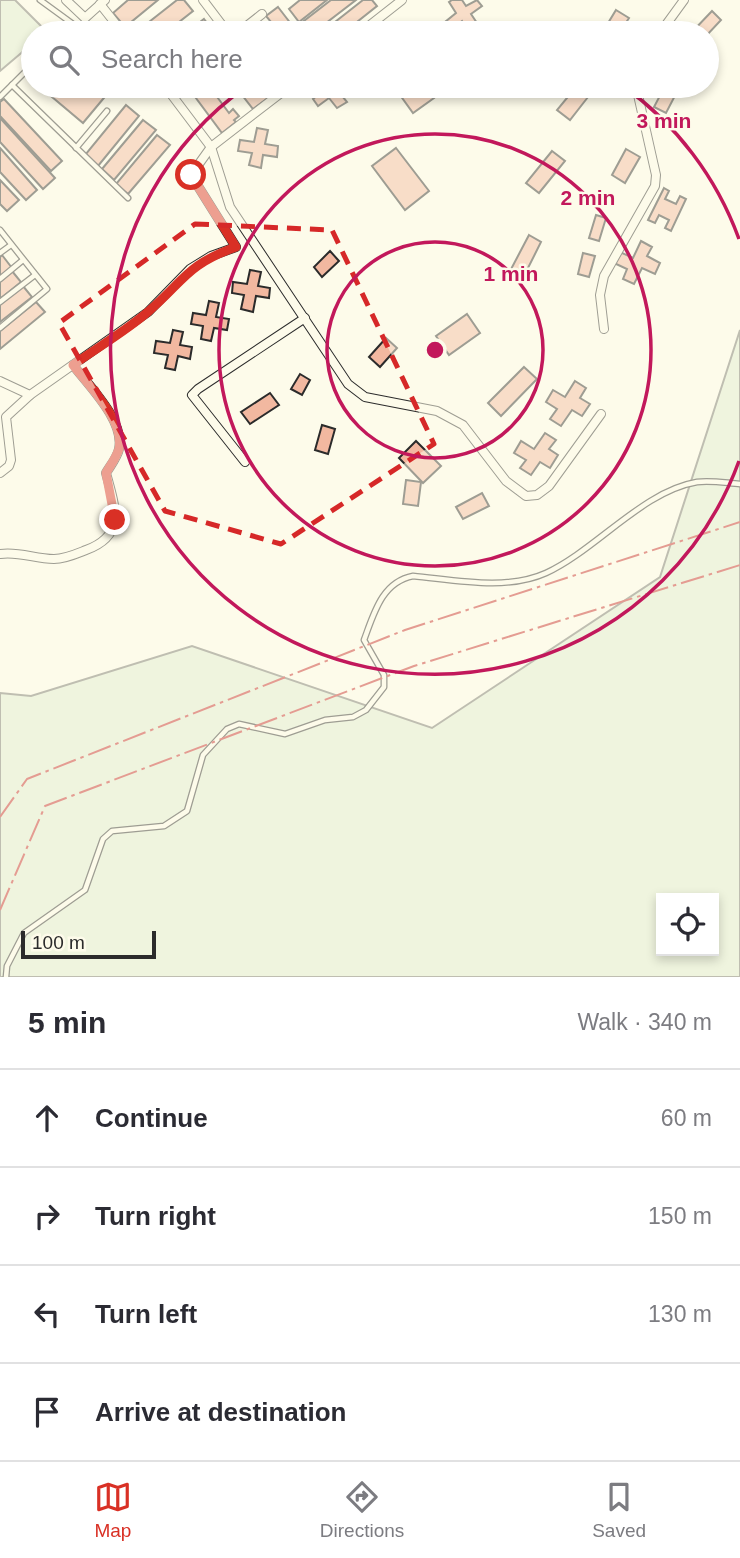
<!DOCTYPE html>
<meta charset="utf-8">
<style>
:root{--surface:#fff;--page:#f2f2f3;--text:#2b2b33;--muted:#7c7c81;--line:#e1e1e2;--accent:#d93025}
body{margin:0;font-family:Helvetica,sans-serif;background:var(--page);color:var(--text)}
.controls{position:absolute;right:21px;bottom:21px;display:grid;overflow:hidden;border-radius:0px;box-shadow:0 4px 10px #0003}
.controls button{width:63px;height:63px;display:grid;place-items:center;padding:0;border:0;border-bottom:2px solid var(--line);background:var(--surface);color:var(--text);font:35px sans-serif}
.scale{position:absolute;left:21px;bottom:18px;width:135px;box-sizing:border-box;padding-left:7px;border:4px solid #2b2b2b;border-top:0;font-size:19px;line-height:24px;white-space:nowrap;color:#2b2b2b;-webkit-text-stroke:5px #fdfbea;paint-order:stroke}
.stop{position:absolute;width:21px;height:21px;margin:-16px;border:5px solid #d93025;border-radius:50%;background:#fff}
.stop.end{background:#d93025;border-color:#fff;box-shadow:0 2px 7px #0008}
.list{margin:0;padding:0;list-style:none}
h2{display:flex;justify-content:space-between;align-items:center;height:91px;margin:0;padding:0 28px;font-size:30px}
h2 small{font-size:23px;font-weight:400;color:var(--muted)}
.list li{display:grid;grid-template-columns:46px 1fr auto;gap:21px;align-items:center;box-sizing:border-box;height:98px;padding:0 28px;border-top:2px solid var(--line)}
.list b{display:block;font-size:26px;white-space:nowrap}
.list em{font-size:23px;font-style:normal;color:var(--muted)}
.icon{flex:none;width:38px;height:38px;fill:none;stroke:currentColor;stroke-width:2;stroke-linecap:round;stroke-linejoin:round}
.map{position:relative;flex:none;width:740px;height:977px;overflow:hidden}
.search{position:absolute;background:var(--surface);box-shadow:0 4px 10px #0003;left:21px;right:21px;top:21px;height:77px;display:flex;align-items:center;gap:18px;box-sizing:border-box;padding:0 24px;border-radius:38px;color:var(--muted);font-size:26px}
.sheet{height:483px;background:var(--surface)}
nav{display:flex;justify-content:space-around;align-items:center;box-sizing:border-box;height:98px;border-top:2px solid var(--line);background:var(--surface);font-size:19px;color:var(--muted)}
nav a{display:grid;justify-items:center;gap:4px}
nav .on{color:var(--accent)}
.map>svg:first-child{display:block}
</style>
<div class="map">
<svg width="740" height="977" viewBox="0 0 740 977">
<rect width="100%" height="100%" fill="#fdfbea"/>
<g fill="#deebd1" stroke="#74746e" stroke-width="2" fill-rule="evenodd">
<path d="M0,0h15l32,32 -14,1v10l-33,28z"/>
<path d="M740,330v647h-740v-284l31,3 161,-50 240,82 228,-151zM661,898h53v53h-53z"/>
</g>
<g fill="#f2b8a0" stroke="#2b2b2b" stroke-width="2">
<path d="M128,0h30l-33,27 -12,-14z"/>
<path d="M177,0h7l9,11 -28,22h-30z"/>
<path d="M300,0h27l-28,22 -10,-13z"/>
<path d="M331,0h25l-43,33h-6l-7,-9z"/>
<path d="M363,0h9l5,6 -34,27h-22z"/>
<path d="M452,0h10l4,6 11,-6 5,6 -11,8 8,12 -10,7 -7,-12 -11,9 -6,-8 11,-9 -7,-11z"/>
<path d="M278,7l20,26h-18l-14,-17z"/>
<path d="M616,10l13,8 -10,15h-17z"/>
<path d="M712,11l9,9 -14,15 -16,-2z"/>
<path d="M204,19l11,14h-29z"/>
<path d="M407,23l7,10 9,-7 5,7h-30l-2,-2z"/>
<path d="M39,86h61l8,7 -25,30z"/>
<path d="M187,86h22l20,27 4,-4 6,7 -5,4 2,2 -14,11z"/>
<path d="M235,86h23l10,12 -15,11z"/>
<path d="M321,86h23l-6,5 9,11 -10,6 -8,-10 -11,8 -5,-7 11,-9z"/>
<path d="M398,86h28l8,12 -21,15 -18,-25z"/>
<path d="M665,86h15l-14,27 -12,-6z"/>
<path d="M576,87l12,10 -18,23 -13,-10z"/>
<path d="M4,99l58,62 -11,10 -51,-55v-14z"/>
<path d="M126,105l13,11 -41,50 -13,-11z"/>
<path d="M0,118l55,60 -12,11 -43,-47z"/>
<path d="M143,120l13,10 -42,50 -12,-11z"/>
<path d="M257,128l11,2 -3,14 13,2 -1,11 -14,-2 -2,13 -12,-3 3,-12 -14,-2 2,-11 14,2z"/>
<path d="M157,135l13,10 -42,49 -12,-10z"/>
<path d="M0,148l37,42 -11,10 -26,-28z"/>
<path d="M396,148l33,43 -24,19 -33,-44z"/>
<path d="M626,149l14,8 -15,26 -13,-8z"/>
<path d="M552,151l13,10 -26,32 -13,-10z"/>
<path d="M0,180l19,20 -12,11 -7,-7z"/>
<path d="M664,188l5,3 -4,8 11,5 4,-8 6,3 -15,32 -6,-3 4,-8 -10,-5 -4,8 -7,-3z"/>
<path d="M596,215l10,3 -7,23 -10,-3z"/>
<path d="M529,235l12,7 -19,38 -13,-7z"/>
<path d="M641,241l11,6 -5,9 13,7 -5,11 -13,-6 -8,16 -11,-5 4,-10 -13,-6 6,-11 13,6z"/>
<path d="M330,251l9,10 -17,16 -8,-10z"/>
<path d="M583,253l12,3 -6,21 -11,-3z"/>
<path d="M2,255l10,13 -12,9v-20z"/>
<path d="M250,270l11,2 -3,14 12,2 -1,10 -13,-2 -3,16 -12,-3 3,-14 -12,-2 1,-11 14,2z"/>
<path d="M12,271l9,11 -21,17v-19z"/>
<path d="M23,286l9,11 -32,25v-19z"/>
<path d="M209,301l10,2 -3,14 13,2 -2,11 -13,-2 -3,13 -10,-2 2,-13 -12,-2 2,-11 13,2z"/>
<path d="M36,302l9,10 -45,37v-18z"/>
<path d="M467,314l13,19 -31,22 -13,-19z"/>
<path d="M173,330l10,2 -3,13 12,2 -2,12 -12,-3 -3,14 -10,-2 3,-13 -14,-2 2,-12 14,2z"/>
<path d="M386,338l11,10 -17,19 -11,-10z"/>
<path d="M524,367l13,12 -36,37 -13,-13z"/>
<path d="M300,374l10,6 -8,15 -11,-6z"/>
<path d="M575,381l11,7 -6,10 10,6 -8,12 -10,-6 -11,16 -11,-7 7,-10 -11,-7 7,-12 12,7z"/>
<path d="M270,393l9,12 -29,19 -9,-12z"/>
<path d="M322,425l13,4 -7,25 -13,-4z"/>
<path d="M545,433l11,7 -7,9 9,6 -8,13 -10,-6 -9,13 -11,-7 6,-8 -12,-7 7,-12 13,8z"/>
<path d="M416,441l25,25 -18,17 -24,-25z"/>
<path d="M406,480l15,2 -3,24 -15,-2z"/>
<path d="M482,493l7,13 -26,13 -7,-12z"/>
</g>
<g fill="none" stroke-linecap="round" stroke-linejoin="round">
<g stroke="#2b2b2b" stroke-width="7">
<g id="service">
<path d="M40,0l33,24 -9,9"/>
<path d="M12,85l116,113"/>
<path d="M0,97l33,-33"/>
<path d="M76,148l31,-37"/>
<path d="M0,230l47,59 -47,39"/>
<path d="M0,253l11,-8"/>
<path d="M0,279l23,-19"/>
<path d="M0,302l35,-27"/>
<path d="M6,977l1,-11 17,-33 61,-43 18,-51 9,-8 52,-5 23,-15 16,-56 24,-26 12,-5 46,10 40,-14 28,-3 13,-7 18,-23v-12l-20,-35c10,-27 18,-58 49,-64 42,4 93,15 133,-3 50,-23 97,-82 151,-91 14,-2 29,1 43,2"/>
</g>
</g>
<g stroke="#2b2b2b" stroke-width="10">
<g id="minor">
<path d="M66,0l19,18 20,-18"/>
<path d="M203,0l25,33"/>
<path d="M100,4l23,29"/>
<path d="M238,33l24,-19"/>
<path d="M360,33l42,-33"/>
<path d="M660,33l24,-33"/>
<path d="M165,86l46,61 19,60 118,177 17,13 72,14 26,14 43,56 20,15 11,-1 12,-9 52,-72"/>
<path d="M604,329l-4,-34 4,-19 51,-90 1,-11 -20,-89"/>
<path d="M0,381l30,14 118,-83 42,-43 21,-13 25,-9 -45,-72 20,-28 79,-61"/>
<path d="M245,462l-53,-67 6,-6 107,-71"/>
<path d="M0,473l9,-7 2,-6 -5,-43 24,-22"/>
<path d="M0,554c19,-3 35,5 54,5 11,0 22,-5 32,-9 41,-15 29,-43 20,-77 4,-7 11,-15 13,-24 6,-28 -30,-63 -46,-84"/>
</g>
</g>
<use href="#service" stroke="#fdfbea" stroke-width="4.5"/>
<use href="#minor" stroke="#fdfbea" stroke-width="8"/>
<g stroke="#c62828" stroke-width="2" stroke-dasharray="24 5 3.5 5" stroke-linecap="butt">
<path d="M0,817l27,-38 378,-149 335,-108"/>
<path d="M0,910l45,-104 369,-140 326,-101"/>
</g>
</g>
<g fill="none" stroke-linecap="round" stroke-linejoin="round">
<path stroke="#d93025" stroke-width="9" d="M115,520l-9,-47c4,-7 10,-15 13,-24 6,-28 -30,-63 -46,-84 25,-18 53,-34 76,-54 36,-31 37,-46 87,-64l-45,-72"/>
</g>
<path d="M0 0H740V977H0ZM195,224l137,6 102,214 -153,100 -116,-33 -106,-188z" fill="#fdfbea" fill-opacity=".55" fill-rule="evenodd"/>
<path fill="none" stroke="#d62828" stroke-width="5" stroke-dasharray="14 9" stroke-linejoin="round" d="M195,224l137,6 102,214 -153,100 -116,-33 -106,-188z"/>
<g fill="none" stroke="#c2185b" stroke-width="3.5">
<circle cx="435" cy="350" r="108"/>
<circle cx="435" cy="350" r="216"/>
<path d="M739 461A324 324 0 1 1 247 86M368 33A324 324 0 0 1 502 33M623 86A324 324 0 0 1 739 239"/>
</g>
<circle cx="435" cy="350" r="10" fill="#c2185b" stroke="#fdfbea" stroke-width="3.5"/>
<g font-size="21" text-anchor="middle" font-weight="bold" fill="#c2185b" stroke="#fdfbea" stroke-width="5" stroke-linejoin="round" paint-order="stroke">
<text x="664" y="128">3 min</text>
<text x="588" y="205">2 min</text>
<text x="511" y="281">1 min</text>
</g>
</svg>
<div class="controls">
<button><svg class="icon" aria-label="locate" viewBox="0 0 24 24"><circle cx="12" cy="12" r="6"/><path d="M12 2v4M12 18v4M2 12h4M18 12h4"/></svg></button>
</div>
<div class="scale">100 m</div>
<div class="stop" style="left:191px;top:175px"></div>
<div class="stop end" style="left:115px;top:520px"></div>
<div class="search"><svg class="icon" aria-label="search" viewBox="0 0 24 24"><circle cx="10" cy="10" r="6"/><path d="M15 15l6 6"/></svg>Search here</div>
</div>
<section class="sheet">
<h2>5 min<small>Walk · 340 m</small></h2>
<ul class="list">
<li><svg class="icon" aria-label="ahead" viewBox="0 0 24 24"><path d="M12 20V5M6 11l6-6 6 6"/></svg><div><b>Continue</b></div><em>60 m</em></li>
<li><svg class="icon" aria-label="right" viewBox="0 0 24 24"><path d="M7 20v-9h11M14 6l5 5-5 5"/></svg><div><b>Turn right</b></div><em>150 m</em></li>
<li><svg class="icon" aria-label="left" viewBox="0 0 24 24"><path d="M17 20v-9H6M10 6l-5 5 5 5"/></svg><div><b>Turn left</b></div><em>130 m</em></li>
<li><svg class="icon" aria-label="arrive" viewBox="0 0 24 24"><path d="M6 21V4h12l-3 4 3 4H6"/></svg><div><b>Arrive at destination</b></div></li>
</ul>
</section>
<nav>
<a class="on"><svg class="icon" aria-label="map" viewBox="0 0 24 24"><path d="M3 6l6-2 6 2 6-2v14l-6 2-6-2-6 2zM9 4v14M15 6v14"/></svg>Map</a>
<a><svg class="icon" aria-label="directions" viewBox="0 0 24 24"><path d="M12 3l9 9-9 9-9-9zM9 14v-3h6M13 9l2 2-2 2"/></svg>Directions</a>
<a><svg class="icon" aria-label="saved" viewBox="0 0 24 24"><path d="M7 4h10v16l-5-4-5 4z"/></svg>Saved</a>
</nav>
